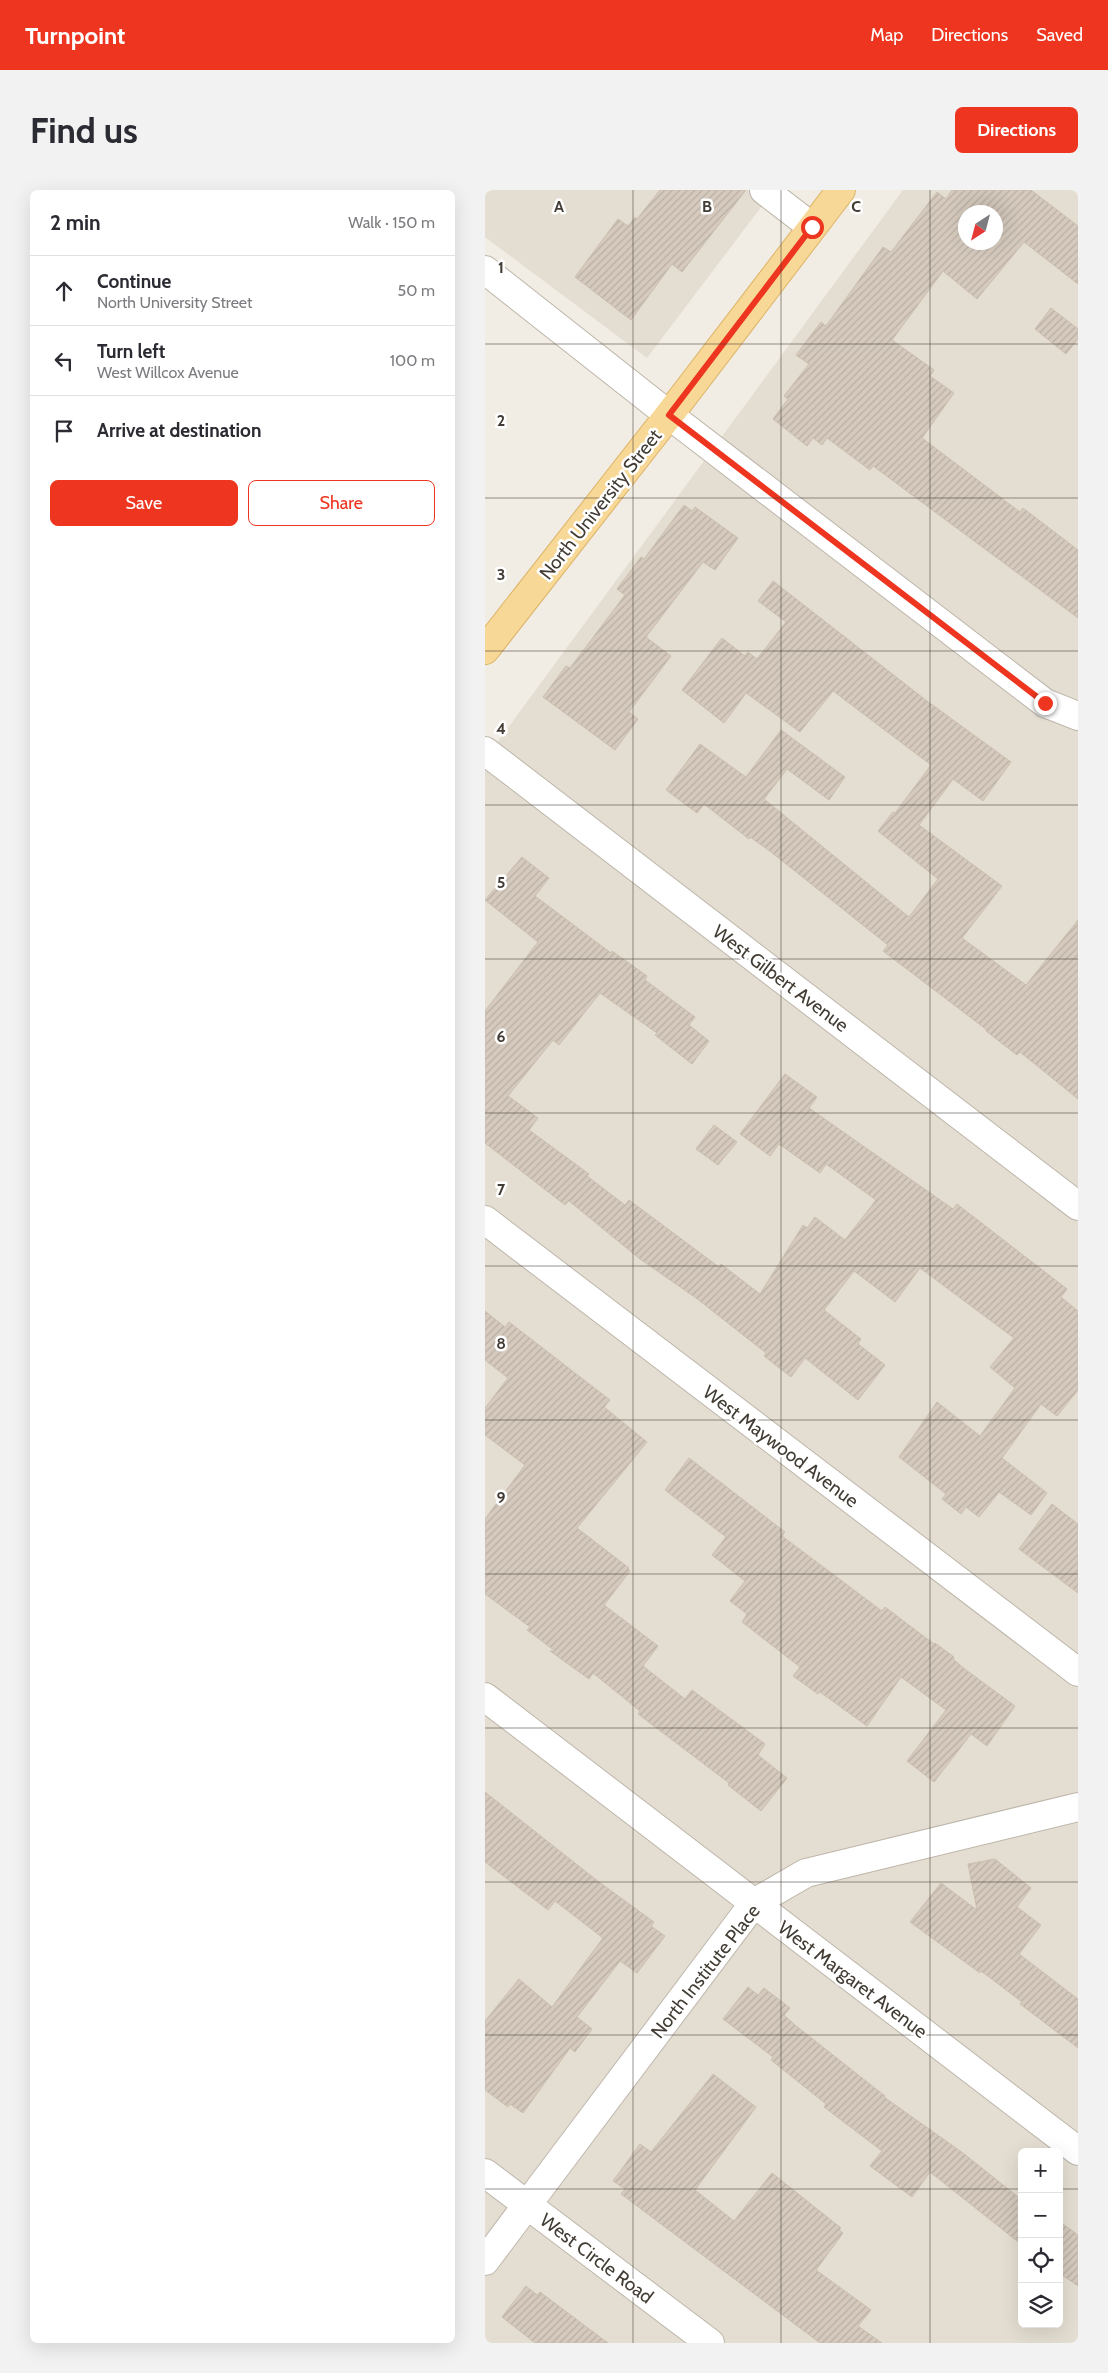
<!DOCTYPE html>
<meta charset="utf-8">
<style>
:root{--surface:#fff;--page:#f2f2f3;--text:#2b2b33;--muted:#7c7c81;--line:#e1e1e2;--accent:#ed351f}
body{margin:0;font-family:Cabin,sans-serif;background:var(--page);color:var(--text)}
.controls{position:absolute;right:15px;bottom:15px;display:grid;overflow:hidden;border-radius:8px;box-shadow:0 5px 20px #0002}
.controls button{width:45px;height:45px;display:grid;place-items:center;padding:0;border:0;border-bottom:1px solid var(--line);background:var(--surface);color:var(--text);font:25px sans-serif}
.compass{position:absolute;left:473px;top:15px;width:45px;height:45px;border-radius:50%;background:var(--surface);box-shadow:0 5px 20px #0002;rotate:216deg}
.stop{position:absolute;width:15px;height:15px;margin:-11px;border:4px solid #ed351f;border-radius:50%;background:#fff}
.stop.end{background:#ed351f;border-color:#fff;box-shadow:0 1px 5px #0008}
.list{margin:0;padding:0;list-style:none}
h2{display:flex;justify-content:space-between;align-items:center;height:65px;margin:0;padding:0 20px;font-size:21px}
h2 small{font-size:16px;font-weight:400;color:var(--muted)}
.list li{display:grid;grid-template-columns:32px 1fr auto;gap:15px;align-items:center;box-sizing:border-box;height:70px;padding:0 20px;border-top:1px solid var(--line)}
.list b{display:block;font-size:19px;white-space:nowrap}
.list p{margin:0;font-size:16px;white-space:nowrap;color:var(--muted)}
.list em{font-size:16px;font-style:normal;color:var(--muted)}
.actions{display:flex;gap:10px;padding:15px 20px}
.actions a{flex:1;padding:11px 0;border:1px solid var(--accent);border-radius:8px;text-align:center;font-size:18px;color:var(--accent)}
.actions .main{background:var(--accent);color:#fff}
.icon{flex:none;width:28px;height:28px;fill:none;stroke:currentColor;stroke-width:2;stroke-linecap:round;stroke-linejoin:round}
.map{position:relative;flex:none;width:593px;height:2153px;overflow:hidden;border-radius:8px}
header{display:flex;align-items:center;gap:30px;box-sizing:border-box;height:70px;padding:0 25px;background:var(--accent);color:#fff}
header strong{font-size:24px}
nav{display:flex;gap:28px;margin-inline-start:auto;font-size:18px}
.intro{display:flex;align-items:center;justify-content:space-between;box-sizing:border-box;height:120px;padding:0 30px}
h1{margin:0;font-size:35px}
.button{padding:12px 22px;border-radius:8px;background:var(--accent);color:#fff;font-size:18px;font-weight:700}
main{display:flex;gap:30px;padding:0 30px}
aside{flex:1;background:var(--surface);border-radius:8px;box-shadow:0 5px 20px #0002}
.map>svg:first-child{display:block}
</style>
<header>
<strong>Turnpoint</strong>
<nav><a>Map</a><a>Directions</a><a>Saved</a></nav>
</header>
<div class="intro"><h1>Find us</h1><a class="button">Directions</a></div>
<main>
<aside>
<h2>2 min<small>Walk · 150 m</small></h2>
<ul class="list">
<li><svg class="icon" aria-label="ahead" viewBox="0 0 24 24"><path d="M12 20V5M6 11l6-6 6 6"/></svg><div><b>Continue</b><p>North University Street</p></div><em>50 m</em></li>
<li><svg class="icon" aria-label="left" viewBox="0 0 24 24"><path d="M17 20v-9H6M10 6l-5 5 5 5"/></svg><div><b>Turn left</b><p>West Willcox Avenue</p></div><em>100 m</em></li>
<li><svg class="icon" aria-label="arrive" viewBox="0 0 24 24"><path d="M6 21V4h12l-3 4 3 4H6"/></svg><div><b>Arrive at destination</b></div></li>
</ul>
<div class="actions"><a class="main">Save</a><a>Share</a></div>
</aside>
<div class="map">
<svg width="593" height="2153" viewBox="0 0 593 2153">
<defs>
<pattern id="building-hatch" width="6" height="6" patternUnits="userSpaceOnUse" patternTransform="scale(1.25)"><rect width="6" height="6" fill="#d5cabd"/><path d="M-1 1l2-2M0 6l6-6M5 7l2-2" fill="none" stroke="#b8aea3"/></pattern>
</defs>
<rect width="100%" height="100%" fill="#f1ece4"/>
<g fill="#e4ded2" fill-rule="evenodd">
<path d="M0,0h289l-127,168 -162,-121z"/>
<path d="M418,0h175v2153h-593v-1584zM480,22h30v30h-30zM537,1962h37v172h-37z"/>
</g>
<g fill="url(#building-hatch)" stroke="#ccbfae" fill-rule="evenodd">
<path d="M175,0h86l-64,82 -10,-8 -41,56 -56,-43 43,-58 10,7 7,-9 2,2z"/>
<path d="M467,0h79l47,36v58l-54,-42 -47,57 -34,-28 -51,69 42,30 -4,6 24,17 -32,45 98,74 3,-4 55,42v68l-205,-152 -3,4 -43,-32 -5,7 -9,-7 -6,8 -34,-27 15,-20 -4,-3 25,-32 -13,-9 25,-33 5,4 57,-79 8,5 46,-60 9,7zM480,22h30v30h-30z"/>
<path d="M566,118l27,21v10l-12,15 -31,-25z"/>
<path d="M199,315l8,6 3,-4 43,31 -23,32 -12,-8 -57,75 25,19 -42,56 9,7 -23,31 -72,-53 23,-31 4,2 55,-73 -8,-6 24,-32 3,2z"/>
<path d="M288,391l154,120 84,61 -28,39 -30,-22 -34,46 83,61 -40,52 64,47 52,-65v179l-58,-47 -3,3 -31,-24 1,-1 -104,-79 5,-6 -117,-93 -21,-15 -1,2 -45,-35 -7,9 -31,-23 34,-46 46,33 35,-47 64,47 -16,23 -42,-31 -23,30 145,118 29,-38 -60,-48 15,-19 2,1 36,-48 -98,-74 -33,41 -54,-39 -22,30 -42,-33 40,-52 23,18 3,-4 9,7 29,-37 -28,-21z"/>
<path d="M37,667l27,21 -14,18 76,57 1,-2 35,25 -2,4 50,37 -6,8 20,16 -17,23 -37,-29 2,-2 -57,-40 -41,52 -6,-5 -45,56 30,22 -9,12 60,44 -2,2 38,29 4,-5 90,67 2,-3 39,30 43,-69 4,3 8,-11 30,23 31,-40 -50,-36 -6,9 -41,-29 -9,12 -30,-22 45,-60 32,23 -8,11 144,101 4,-5 110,85 -6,8 17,14v79l-21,26 -16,-12 -39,54 45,35 -16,22 -32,-23 -20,25 -13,-10 -5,7 -19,-15 4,-5 -47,-37 38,-55 43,34 35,-48 -25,-21 24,-29 -94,-70 -25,34 -41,-31 -30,39 37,29 -3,5 27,21 -27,35 -53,-42 -14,19 -27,-21 2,-3 -70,-55 -56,-39 -71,-58 -4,4 -80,-62v-132l53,-69 -53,-42z"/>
<path d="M229,935l23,17 -19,23 -22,-16z"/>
<path d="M0,1121l20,16 4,-5 101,78 -6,7 43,35 -70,86 52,40 -1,1 2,2 -26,34 54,41 -15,20 42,33 7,-9 73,54 -7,11 29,23 -26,33 -33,-26 1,-2 -91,-69 2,-3 -47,-38 -4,6 -39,-28h5l-28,-21 3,-3 -45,-33v-75l40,-54 -40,-30v-27l23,-30 -23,-18z"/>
<path d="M204,1268l96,74 -3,4 100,75 3,-4 49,37 1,-1 19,14 -1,2 13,11 49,36 -28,40 -16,-12 -37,48 -27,-21 39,-51 -45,-33 -34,49 -47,-34 -2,2 -25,-18 7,-9 -58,-45 5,-8 -17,-13 15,-20 -33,-26 14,-18 -61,-47z"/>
<path d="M567,1314l26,20v69l-59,-44z"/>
<path d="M0,1602l114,90 55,40 -3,4 14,10 -28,37 -17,-12 -43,56 15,12 -17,23 -5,-4 -47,65 -13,-9 -2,3 -23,-17v-69l34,-42 33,28 51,-69 -48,-37 -7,9 -63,-48z"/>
<path d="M510,1669l36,29 -14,19 24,18 -22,29 59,45v49l-58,-44 2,-2 -41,-31 -1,2 -70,-51 31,-39 36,27 -9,-46z"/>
<path d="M263,1797l10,8 6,-7 26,20 -6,7 11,10 90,71 -1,1 79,56 59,47v45l-92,-73 -18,25 -42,-31 12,-15 -58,-44 2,-3 -55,-44 2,-3 -50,-38z"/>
<path d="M228,1884l43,33 -61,83 39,31 38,-48 69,55 -2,2 4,3 -27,37 55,40 -13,16 24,17h-62l-199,-149 4,-5 -12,-8 27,-37 11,8z"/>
<path d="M574,2031l19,14v51l-19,-13z"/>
<path d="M41,2096l11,9 3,-3 68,51h-73l-33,-26z"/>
</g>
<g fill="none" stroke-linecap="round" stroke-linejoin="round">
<g stroke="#beb6aa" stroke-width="30">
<g id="minor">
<path d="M279,0l48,37"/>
<path d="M0,80l184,145 376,288 33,13"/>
<path d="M0,561l593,455"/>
<path d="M0,1030l593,452"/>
<path d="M0,1507l593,454"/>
<path d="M0,1983l225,170"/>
<path d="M0,2071l269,-358 52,-30 272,-66"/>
</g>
</g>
<g stroke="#dcb467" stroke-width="30">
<path id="major" d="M0,460l184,-235 172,-225"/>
</g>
<use href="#minor" stroke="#fff" stroke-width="28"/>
<use href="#major" stroke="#f8d896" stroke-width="28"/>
</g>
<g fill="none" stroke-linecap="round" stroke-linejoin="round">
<path stroke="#ed351f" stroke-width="6" d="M327,37l-143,188 376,288"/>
</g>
<path fill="none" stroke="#423c34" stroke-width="1" stroke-opacity="0.55" d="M148,0v2153M296,0v2153M445,0v2153M0,154h593M0,308h593M0,461h593M0,615h593M0,769h593M0,923h593M0,1076h593M0,1230h593M0,1384h593M0,1538h593M0,1692h593M0,1845h593M0,1999h537M574,1999h19"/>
<g text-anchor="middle" stroke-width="5" stroke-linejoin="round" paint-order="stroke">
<g font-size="19" fill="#423c34" stroke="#fff">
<text transform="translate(115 314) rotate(-52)" y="7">North University Street</text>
<text transform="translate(296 788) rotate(37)" y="7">West Gilbert Avenue</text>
<text transform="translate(296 1256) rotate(37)" y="7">West Maywood Avenue</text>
<text transform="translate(220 1781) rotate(-52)" y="7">North Institute Place</text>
<text transform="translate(368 1789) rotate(37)" y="7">West Margaret Avenue</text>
<text transform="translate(112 2068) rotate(37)" y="7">West Circle Road</text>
</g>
</g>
<g font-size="16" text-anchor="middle" font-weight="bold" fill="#423c34" stroke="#fff" stroke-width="5" stroke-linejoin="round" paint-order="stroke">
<text x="74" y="22">A</text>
<text x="222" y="22">B</text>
<text x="371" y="22">C</text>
<text x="16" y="83">1</text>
<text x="16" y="236">2</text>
<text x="16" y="390">3</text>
<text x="16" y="544">4</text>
<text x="16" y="698">5</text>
<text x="16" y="852">6</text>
<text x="16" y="1005">7</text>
<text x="16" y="1159">8</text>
<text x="16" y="1313">9</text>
</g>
</svg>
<div class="controls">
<button>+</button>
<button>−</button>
<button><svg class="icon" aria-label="locate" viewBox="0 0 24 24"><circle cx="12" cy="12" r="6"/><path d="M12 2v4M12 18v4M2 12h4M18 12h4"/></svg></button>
<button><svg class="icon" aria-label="layers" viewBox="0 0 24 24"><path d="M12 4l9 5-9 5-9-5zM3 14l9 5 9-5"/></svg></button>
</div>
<svg class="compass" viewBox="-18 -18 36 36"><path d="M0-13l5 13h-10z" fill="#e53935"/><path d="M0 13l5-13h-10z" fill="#7c7c81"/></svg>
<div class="stop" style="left:327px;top:37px"></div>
<div class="stop end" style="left:560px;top:513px"></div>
</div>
</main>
